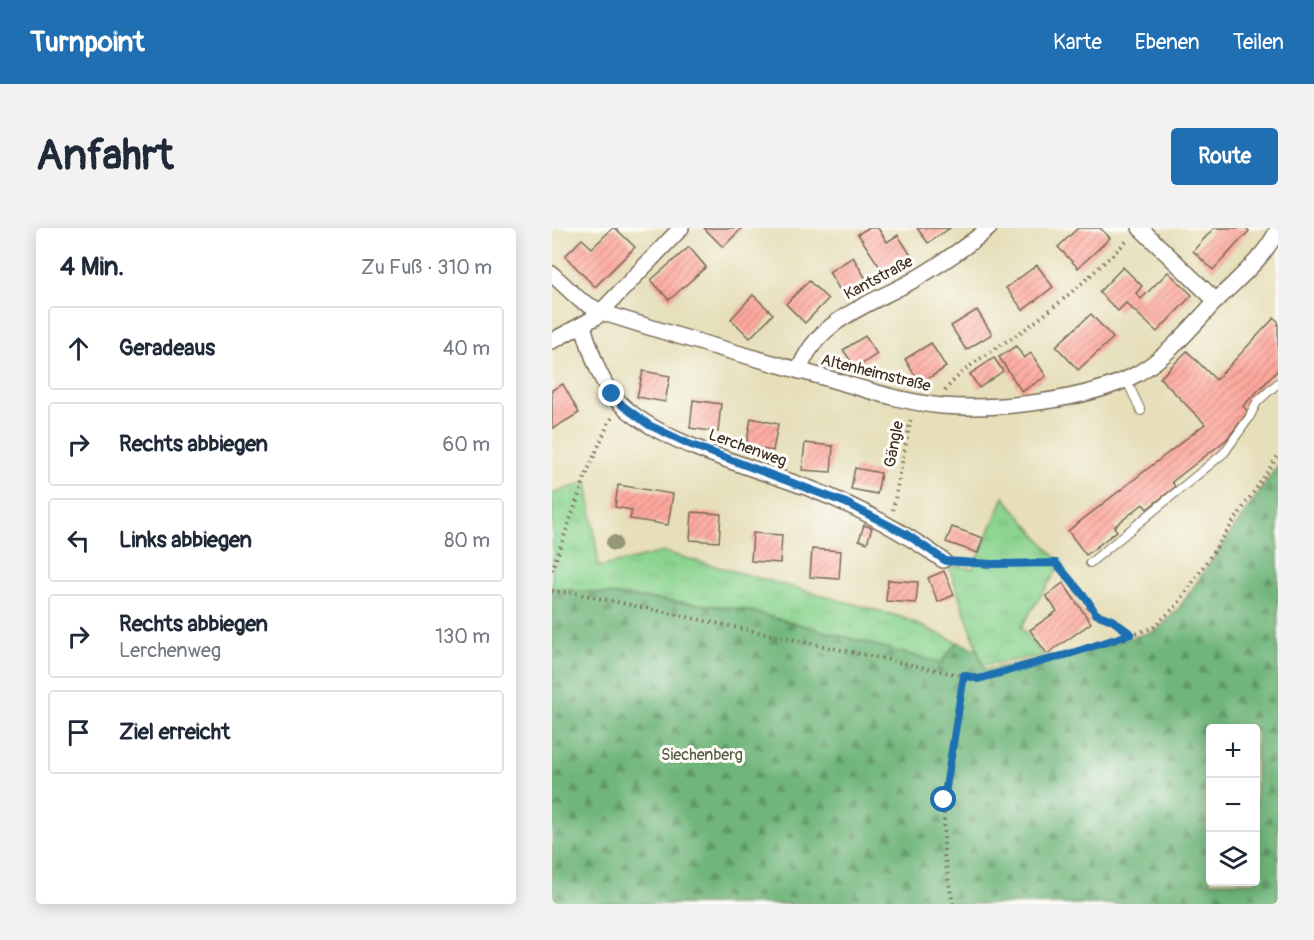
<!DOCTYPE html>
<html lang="de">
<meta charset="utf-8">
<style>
:root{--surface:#fff;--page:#f2f2f3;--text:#1f2937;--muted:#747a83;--line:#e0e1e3;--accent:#1f6fb2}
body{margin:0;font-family:Pangolin,sans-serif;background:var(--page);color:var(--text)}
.controls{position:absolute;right:18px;bottom:18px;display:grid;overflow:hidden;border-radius:6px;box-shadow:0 3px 15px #0003}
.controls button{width:54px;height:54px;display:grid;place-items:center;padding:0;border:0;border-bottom:2px solid var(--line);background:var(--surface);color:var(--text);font:30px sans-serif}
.stop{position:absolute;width:18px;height:18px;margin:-14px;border:4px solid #1f6fb2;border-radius:50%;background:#fff}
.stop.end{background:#1f6fb2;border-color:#fff;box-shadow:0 2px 6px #0008}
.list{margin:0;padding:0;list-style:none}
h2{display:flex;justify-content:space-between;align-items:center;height:78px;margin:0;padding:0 24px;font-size:26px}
h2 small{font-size:20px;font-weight:400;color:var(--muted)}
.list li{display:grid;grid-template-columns:39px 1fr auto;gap:18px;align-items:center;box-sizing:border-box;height:84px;margin:0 12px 12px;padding:0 12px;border:2px solid var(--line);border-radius:6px}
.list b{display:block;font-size:22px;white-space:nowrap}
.list p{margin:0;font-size:20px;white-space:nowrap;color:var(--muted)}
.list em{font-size:20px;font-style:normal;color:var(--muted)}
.icon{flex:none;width:33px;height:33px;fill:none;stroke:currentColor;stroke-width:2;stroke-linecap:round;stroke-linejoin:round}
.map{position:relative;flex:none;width:726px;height:676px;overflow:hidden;border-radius:6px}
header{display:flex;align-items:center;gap:36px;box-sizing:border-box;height:84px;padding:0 30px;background:var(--accent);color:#fff}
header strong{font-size:28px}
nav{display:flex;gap:33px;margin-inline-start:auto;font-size:21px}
.intro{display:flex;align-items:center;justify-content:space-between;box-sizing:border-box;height:144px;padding:0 36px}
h1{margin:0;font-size:42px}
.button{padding:15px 27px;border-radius:6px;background:var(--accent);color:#fff;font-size:21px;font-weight:700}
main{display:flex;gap:36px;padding:0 36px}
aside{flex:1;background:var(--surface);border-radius:6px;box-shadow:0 3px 15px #0003}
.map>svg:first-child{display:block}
</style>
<header>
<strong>Turnpoint</strong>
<nav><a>Karte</a><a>Ebenen</a><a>Teilen</a></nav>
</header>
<div class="intro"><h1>Anfahrt</h1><a class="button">Route</a></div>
<main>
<aside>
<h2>4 Min.<small>Zu Fuß · 310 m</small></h2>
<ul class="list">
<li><svg class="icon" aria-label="ahead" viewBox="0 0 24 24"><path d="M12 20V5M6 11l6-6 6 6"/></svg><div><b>Geradeaus</b></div><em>40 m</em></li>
<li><svg class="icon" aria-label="right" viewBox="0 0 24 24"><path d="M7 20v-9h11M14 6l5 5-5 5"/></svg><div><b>Rechts abbiegen</b></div><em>60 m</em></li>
<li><svg class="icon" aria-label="left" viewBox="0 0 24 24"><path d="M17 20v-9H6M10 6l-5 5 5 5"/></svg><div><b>Links abbiegen</b></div><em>80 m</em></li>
<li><svg class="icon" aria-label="right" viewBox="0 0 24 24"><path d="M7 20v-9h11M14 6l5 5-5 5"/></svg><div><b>Rechts abbiegen</b><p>Lerchenweg</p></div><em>130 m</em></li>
<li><svg class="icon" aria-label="arrive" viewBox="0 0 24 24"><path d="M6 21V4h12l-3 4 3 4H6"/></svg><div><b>Ziel erreicht</b></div></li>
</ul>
</aside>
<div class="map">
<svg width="726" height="676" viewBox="0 0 726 676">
<defs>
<pattern id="grass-tufts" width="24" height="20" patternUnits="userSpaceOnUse" patternTransform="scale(1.5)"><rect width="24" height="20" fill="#8bd48f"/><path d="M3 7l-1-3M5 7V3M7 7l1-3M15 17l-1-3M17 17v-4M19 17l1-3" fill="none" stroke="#79b67b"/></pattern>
<pattern id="forest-firs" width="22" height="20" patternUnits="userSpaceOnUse" patternTransform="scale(1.5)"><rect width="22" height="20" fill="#70b67a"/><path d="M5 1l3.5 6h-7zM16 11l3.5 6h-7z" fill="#5d9463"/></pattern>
<pattern id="building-hatch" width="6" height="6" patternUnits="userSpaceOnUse" patternTransform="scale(1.5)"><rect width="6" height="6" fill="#fea99e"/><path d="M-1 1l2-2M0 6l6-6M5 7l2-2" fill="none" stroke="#cf8a80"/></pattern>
</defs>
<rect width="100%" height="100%" fill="#fdfcf7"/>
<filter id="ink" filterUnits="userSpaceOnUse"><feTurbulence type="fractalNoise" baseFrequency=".0167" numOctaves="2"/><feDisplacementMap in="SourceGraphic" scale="12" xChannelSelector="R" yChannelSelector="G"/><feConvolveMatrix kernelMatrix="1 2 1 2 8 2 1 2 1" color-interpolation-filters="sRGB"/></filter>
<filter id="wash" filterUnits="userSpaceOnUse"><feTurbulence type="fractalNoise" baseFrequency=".008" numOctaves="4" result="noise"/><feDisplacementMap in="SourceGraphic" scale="24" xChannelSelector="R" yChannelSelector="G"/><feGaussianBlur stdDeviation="1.35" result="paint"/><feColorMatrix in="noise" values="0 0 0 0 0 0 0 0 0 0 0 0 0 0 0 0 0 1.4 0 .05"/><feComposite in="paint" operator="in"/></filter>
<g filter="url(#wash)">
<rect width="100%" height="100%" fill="#e6dfba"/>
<g fill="url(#grass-tufts)" stroke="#637f56" stroke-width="1.5">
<path d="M35,253l12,86 65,-15 237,65 56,25 -16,21 -199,-54 -190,-21v-94z"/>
<path d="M452,269l57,67 -40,63 22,29 -60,9 -35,-101 25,5z"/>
</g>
<path fill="url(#forest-firs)" stroke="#56704c" stroke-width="1.5" fill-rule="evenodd" d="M726,237v439h-726v-316l190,21 199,54 16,-21 20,7 8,21 84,-16 80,-21 11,-5 19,-20zM658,500h46v154h-46z"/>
<g id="blocks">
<g fill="url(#building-hatch)">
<path d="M61,0h2l20,19 -40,40 -30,-31 17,-17 10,9z"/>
<path d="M152,0h38l-19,19z"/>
<path d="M316,0h10l9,14 11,-7 14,22 -27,18 -27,-41z"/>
<path d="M365,0h33l-22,15z"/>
<path d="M526,0h22l10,10 -32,30 -20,-21z"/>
<path d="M662,0h32l3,3 -36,39 -20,-19z"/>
<path d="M137,19l17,20 -37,33 -18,-20z"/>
<path d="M301,29l13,22 -24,15 -13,-22z"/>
<path d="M485,37l16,22 -30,23 -17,-22z"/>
<path d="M571,39l19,19 -6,7 5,6 27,-27 24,23 -35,37 -31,-29 -8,8 -19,-19z"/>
<path d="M257,53l19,18 -23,24 -19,-19z"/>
<path d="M201,67l20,19 -23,24 -19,-19z"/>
<path d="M425,82l15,24 -26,16 -15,-24z"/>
<path d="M539,86l22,24 -35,32 -22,-24z"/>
<path d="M722,90l4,3v49l-35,36 5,6 -21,27 -55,43 3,5 -28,22 -4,-5 -29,23 3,4 -31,24 -18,-24 137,-107 -45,-46 27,-27 29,29z"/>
<path d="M313,108l12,18 -21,14 -13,-18z"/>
<path d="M379,115l15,24 -26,17 -15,-25z"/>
<path d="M464,118l8,12 7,-5 15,23 -24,16 -23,-35z"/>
<path d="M442,130l9,13 -24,17 -9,-14z"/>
<path d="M91,143l27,5 -5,26 -28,-5z"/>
<path d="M11,156l16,29 -27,16v-39z"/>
<path d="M141,172l28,4 -3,28 -28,-4z"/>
<path d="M199,190l27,6 -5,27 -27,-5z"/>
<path d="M253,215l28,3 -2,26 -29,-2z"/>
<path d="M303,240l26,5 -4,21 -26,-5z"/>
<path d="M66,257l55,9 -5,31 -38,-6 2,-9 -17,-3z"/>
<path d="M140,284l29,2 -2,28 -29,-2z"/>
<path d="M312,297l8,3 -5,15 -8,-3z"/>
<path d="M400,299l31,11 -5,15 -32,-11z"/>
<path d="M201,305l29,2 -2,28 -29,-2z"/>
<path d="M260,321l29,2 -2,28 -29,-2z"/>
<path d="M392,343l10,24 -16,7 -10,-24z"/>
<path d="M336,352l30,2 -2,21 -30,-2z"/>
<path d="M511,355l28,40 -44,31 -17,-24 27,-19 -11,-15z"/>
</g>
</g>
</g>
<g filter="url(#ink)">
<use href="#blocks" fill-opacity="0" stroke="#776955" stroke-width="1.5"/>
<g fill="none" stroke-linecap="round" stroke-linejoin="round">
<g stroke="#776955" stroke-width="10">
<g id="service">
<path d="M574,151l15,32"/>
<path d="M538,335l134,-110 25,-35 8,-16 21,-19"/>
</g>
</g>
<g stroke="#776955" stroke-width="18">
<g id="minor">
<path d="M588,0l76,73"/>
<path d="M0,46l28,26 21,12c72,23 145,44 218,64 40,11 81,26 123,30 55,4 146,-5 195,-32 31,-18 53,-45 76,-70 23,-24 51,-45 65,-75"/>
<path d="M31,98c9,28 17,60 40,80 42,39 133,62 188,83 47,18 91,42 132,71"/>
<path d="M0,113l44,-24 85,-89"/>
<path d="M247,143c17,-51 70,-66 113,-90 27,-16 53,-33 77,-53"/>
</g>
</g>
<g stroke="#776955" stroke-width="4" stroke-dasharray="1.5 4.5" stroke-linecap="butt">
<path d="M393,163c22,-30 62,-47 91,-70 33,-25 63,-53 93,-82"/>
<path d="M341,282l18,-93"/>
<path d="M407,335h97l32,38 3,5 -8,6"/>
<path d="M0,342l36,-100 21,-48 3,-4"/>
<path d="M0,363l27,3 399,85 91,-25 84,-26 25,-24 100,-148"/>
<path d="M539,378l5,8 16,6 19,13"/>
<path d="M401,676l-9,-49v-55l20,-125"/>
</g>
<use href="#service" stroke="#fff" stroke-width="8"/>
<use href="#minor" stroke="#fff" stroke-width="15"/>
</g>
<circle fill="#959877" cx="62" cy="315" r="8"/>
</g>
<g fill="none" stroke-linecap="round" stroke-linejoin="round" filter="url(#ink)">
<path stroke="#1f6fb2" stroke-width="8" d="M60,166l11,12 26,19 40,19 157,59 60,31 40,27 46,3 64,-1 32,38 8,13 16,6 19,14 -62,20 -91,25 -14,-4 -20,125"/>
</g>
<g text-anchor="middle" stroke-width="6" stroke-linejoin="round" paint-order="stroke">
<g font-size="16" fill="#3b2a1e" stroke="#fdfcf7">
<text transform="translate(326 49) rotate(-28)" y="6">Kantstraße</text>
<text transform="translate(324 144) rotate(14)" y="6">Altenheimstraße</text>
<text transform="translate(341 216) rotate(-79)" y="6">Gängle</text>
<text transform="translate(196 219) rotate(20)" y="6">Lerchenweg</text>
</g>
<g font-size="16" fill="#535d40" stroke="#fdfcf7">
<text x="150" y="532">Siechenberg</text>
</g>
</g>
</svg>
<div class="controls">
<button>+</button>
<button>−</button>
<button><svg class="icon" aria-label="layers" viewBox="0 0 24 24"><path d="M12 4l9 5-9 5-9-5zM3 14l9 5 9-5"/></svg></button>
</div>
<div class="stop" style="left:392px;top:572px"></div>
<div class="stop end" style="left:60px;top:166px"></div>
</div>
</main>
